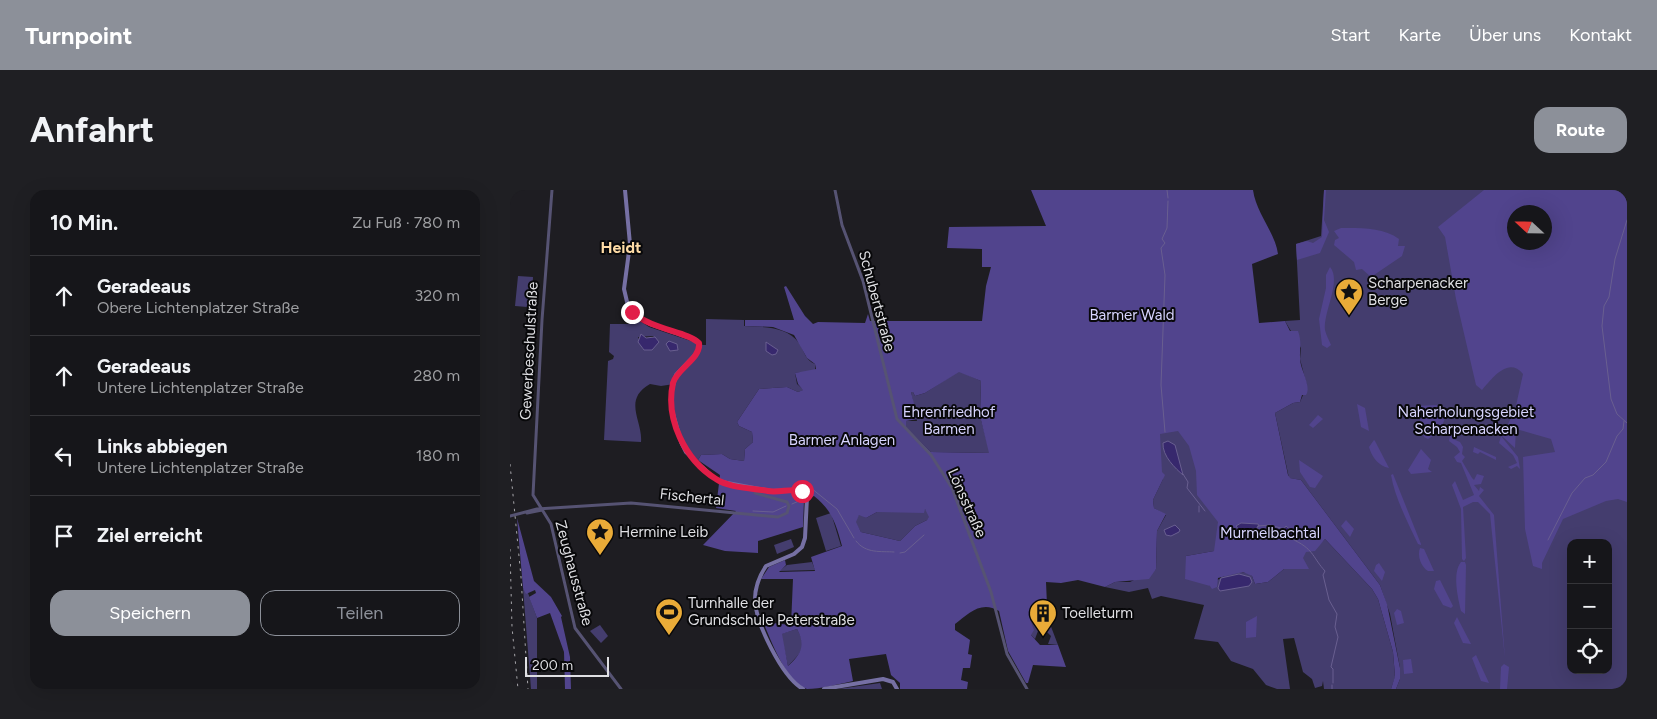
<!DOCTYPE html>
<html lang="de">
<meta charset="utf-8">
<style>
:root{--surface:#16161a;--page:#1f1f23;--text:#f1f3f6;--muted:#9e9fa2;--line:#353539;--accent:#8c9099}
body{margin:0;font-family:Figtree,sans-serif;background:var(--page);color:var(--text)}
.controls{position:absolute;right:15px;bottom:15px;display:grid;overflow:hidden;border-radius:10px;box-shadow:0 5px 20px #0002}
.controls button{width:45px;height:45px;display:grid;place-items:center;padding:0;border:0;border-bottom:1px solid var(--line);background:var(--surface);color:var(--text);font:25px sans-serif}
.compass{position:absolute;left:997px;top:15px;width:45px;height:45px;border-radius:50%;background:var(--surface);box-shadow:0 5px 20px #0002;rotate:292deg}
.scale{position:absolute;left:15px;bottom:12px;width:84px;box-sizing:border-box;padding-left:5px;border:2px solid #dfdfe3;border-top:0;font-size:14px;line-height:18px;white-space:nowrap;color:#dfdfe3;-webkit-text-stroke:4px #08080a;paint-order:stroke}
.stop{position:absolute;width:15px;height:15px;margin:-11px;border:4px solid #e11d48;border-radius:50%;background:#fff}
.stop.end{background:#e11d48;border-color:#fff;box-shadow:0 1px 5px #0008}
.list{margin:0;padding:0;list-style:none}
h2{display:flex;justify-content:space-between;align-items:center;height:65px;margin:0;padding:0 20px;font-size:21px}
h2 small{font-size:16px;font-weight:400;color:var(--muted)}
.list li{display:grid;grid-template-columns:32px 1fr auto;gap:15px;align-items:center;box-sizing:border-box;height:80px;padding:0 20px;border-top:1px solid var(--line)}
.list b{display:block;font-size:19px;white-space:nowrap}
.list p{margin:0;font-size:16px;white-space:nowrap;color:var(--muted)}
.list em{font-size:16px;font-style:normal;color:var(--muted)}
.actions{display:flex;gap:10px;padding:15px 20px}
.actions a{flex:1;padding:11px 0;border:1px solid var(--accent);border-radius:15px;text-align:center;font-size:18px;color:var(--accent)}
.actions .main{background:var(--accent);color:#fff}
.icon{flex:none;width:28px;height:28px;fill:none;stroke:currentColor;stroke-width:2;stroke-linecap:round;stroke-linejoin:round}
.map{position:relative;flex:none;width:1117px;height:499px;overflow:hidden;border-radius:15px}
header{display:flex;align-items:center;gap:30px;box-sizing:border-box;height:70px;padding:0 25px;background:var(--accent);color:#fff}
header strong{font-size:24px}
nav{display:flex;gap:28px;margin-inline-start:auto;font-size:18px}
.intro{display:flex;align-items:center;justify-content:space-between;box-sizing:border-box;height:120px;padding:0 30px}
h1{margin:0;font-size:35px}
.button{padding:12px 22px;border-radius:15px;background:var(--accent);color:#fff;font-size:18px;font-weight:700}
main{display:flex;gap:30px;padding:0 30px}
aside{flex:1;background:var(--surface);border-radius:15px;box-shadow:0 5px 20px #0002}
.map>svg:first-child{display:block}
</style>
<header>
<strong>Turnpoint</strong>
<nav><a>Start</a><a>Karte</a><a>Über uns</a><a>Kontakt</a></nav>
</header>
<div class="intro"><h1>Anfahrt</h1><a class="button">Route</a></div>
<main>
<aside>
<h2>10 Min.<small>Zu Fuß · 780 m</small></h2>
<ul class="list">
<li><svg class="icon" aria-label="ahead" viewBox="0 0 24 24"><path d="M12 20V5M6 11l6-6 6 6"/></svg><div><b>Geradeaus</b><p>Obere Lichtenplatzer Straße</p></div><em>320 m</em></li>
<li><svg class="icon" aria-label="ahead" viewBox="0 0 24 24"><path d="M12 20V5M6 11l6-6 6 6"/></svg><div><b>Geradeaus</b><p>Untere Lichtenplatzer Straße</p></div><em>280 m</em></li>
<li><svg class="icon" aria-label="left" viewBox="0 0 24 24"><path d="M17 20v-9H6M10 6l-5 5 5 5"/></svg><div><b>Links abbiegen</b><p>Untere Lichtenplatzer Straße</p></div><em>180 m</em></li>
<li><svg class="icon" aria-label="arrive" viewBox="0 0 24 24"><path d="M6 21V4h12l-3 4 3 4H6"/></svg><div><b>Ziel erreicht</b></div></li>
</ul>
<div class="actions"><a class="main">Speichern</a><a>Teilen</a></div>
</aside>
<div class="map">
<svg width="1117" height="499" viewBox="0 0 1117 499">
<rect width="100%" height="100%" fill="#1e1d22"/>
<g fill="#443d6e" fill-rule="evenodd">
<path d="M814,0h303v499h-231l4,-10v-11l-10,-54 -10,-29 -79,-105 -12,-2 -14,-65 18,-10 7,-1 7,-16 -7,-27 1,-11 -16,-27 15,-1 -4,-76 25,-8zM1004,22h30v30h-30zM1061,353h37v127h-37z"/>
<path d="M664,20l144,336 7,-7 47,50 6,10 15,53 2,25 -4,12h-67l-1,-8 -1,5 -7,2 -3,-9 -9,-7 -9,-34 -11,1 7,50h-13l-11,-4 -13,-16 -22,-8 -13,-19 -24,-3 10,-34 -43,-9 -9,3 -4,-11 -19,4 -24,-5 10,-5h15l26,-13 1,-38 9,-16 -12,-7 -1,-8 10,-21 -7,-28zM704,361l75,18h-5l-16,13 -13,2 -3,-8c-11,-10 -33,1 -42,10l-24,-30z"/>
<path d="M8,86l15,1 -1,19h-3l-2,11 -12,-1z"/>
<path d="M121,125l18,12 54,18h3v-26l38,1v6c19,1 43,0 55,17 5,8 7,18 16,21v7l-20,2 2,11 7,6 -6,2 -11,-5 -28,2 -22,33 2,4 13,6 1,10 -8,7 -1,12 -14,-2 -8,-5 -21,1 -3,5c-20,-20 -27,-49 -24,-76l-13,2 -11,-2c-28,16 -7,37 -9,58l-37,-2 4,-79 5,-2 1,-3 -5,-4 1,-28h19zM143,146l6,6 -13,8 -3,-1 -5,-12z"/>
<path d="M449,181l22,10 -1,35 10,37 -59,-1 -25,-25v-6h11l-6,-29h2l2,4 10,-3z"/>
<path d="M415,319l10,7 -20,10 -15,15 -39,-9 -6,-10 4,-8 7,4 11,-6z"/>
<path d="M321,323l10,33 -15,5 -10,-33z"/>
<path d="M281,349l3,8 -17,7 -3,-9z"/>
<path d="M302,372l3,8 -36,1 8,-6z"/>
<path d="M13,398l5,5 9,25v71h-6z"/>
<path d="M524,425l16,9 8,21 -10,-1 3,-8 -7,-7 -6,2 -3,8 -4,-4 -1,-16z"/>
<path d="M90,435l8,11 -7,7 -11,-12z"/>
<path d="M287,439c11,19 4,23 -9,37l-7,-32z"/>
<path d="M370,493l2,6h-45h1z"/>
</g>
<g fill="#51448d" fill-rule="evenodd">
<path d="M521,0h222c3,23 22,42 25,64l-26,10 7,59 26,-2 5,10h8c5,14 0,20 3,34 2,8 10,23 5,30h-4l-2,7 -7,1 -18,10 13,62 2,3 11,2 79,105 7,19 13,64v11l-4,10h-5l4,-13 -2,-24 -15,-53 -6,-10 -47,-50 -10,12 -9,1 -3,6 6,11h-25l-16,13 -13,2 -3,-8 -9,-4 -25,6 -1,9 -5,2 -2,-3 -25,-7 1,-23 28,-5 4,-29 -21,-27 -1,-24 -7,-25 -11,-15 -18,3 2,38 3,3 -12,25 1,8 12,6 -9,17 -1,38 -7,10 -34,3 -10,5 -27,-7 -17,3 -15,-1 1,23 -7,11 -6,-1 -4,4 4,11 -3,5 9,10h18l8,22 -33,-2 -5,18h-2l-18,-32 -9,-40c-18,-11 -31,3 -44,13v6l15,10 -2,14 4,1 -2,13h-7l-2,12 7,2 -1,7h-67v-6l-9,-8 -5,-21 -37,5 4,22c-13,3 -33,8 -46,8 -21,-6 -36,-49 -44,-67l28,3 2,-46h-32l8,-12 16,-7 1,5 -7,7 36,-1 -4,-14 31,-11c-6,-22 -10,-36 -28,-50l-10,4 -1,27 -45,14v12l-33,-2 -22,-6 33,-34 -20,-3 4,-33 -22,-15 3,-5 21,-1 8,5 14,2 1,-12 8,-7 -1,-10 -13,-6 -2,-4 22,-33 28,-2 11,5 5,-2 -5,-6 -3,-11 21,-4 -1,-5 -8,-6 -13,-23 -21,-8 -28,-1v-6h49l-10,-33 2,-1 19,30 8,8 5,-2 47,1 3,-9 2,7h112l4,-35 5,-19h-9v-18l-35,-1 2,-21 97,-1zM449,182l22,9 -1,35 9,37 -58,-1 -25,-25v-6l12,-2 -7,-27h2l2,4 10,-3zM415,319l4,8 -2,3 -12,6 -15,15 -39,-9 -5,-10 3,-7 7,3 11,-6 47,1zM287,439c9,17 4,25 -9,37l-6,-32z"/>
<path d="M814,0h2l-2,30 5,12 -9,21 -23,7 -1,-16 11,-3 6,2 9,-6z"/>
<path d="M974,0h143v312l-9,-3 -12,2 -43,18 -21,44v6l-9,-3 -8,-37 -2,-72 32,-5 -4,-13 -35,-10 -1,19 -13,-12 13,-26 8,-36c-15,-18 -31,5 -41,16l-6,-5 -20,-86 -11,-62 -7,-10zM1004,22h30v30h-30z"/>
<path d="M831,38c18,0 42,-1 58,11l-1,7h7l-3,10 -31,21 -9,-8 -6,1 -2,-8 -20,-17 1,-5 4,-2 -5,-7z"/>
<path d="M820,77c12,14 -7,45 -5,63 1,5 4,10 6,15l-4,3 -5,-3 -3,-26 7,-31v-13z"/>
<path d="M847,214l8,4 4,23 -8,-4z"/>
<path d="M927,215l4,4 7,1c-2,8 -6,13 -7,21l-13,8 -4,-2 -7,-31z"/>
<path d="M808,225l5,4 -10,9 -4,-3z"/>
<path d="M941,242l3,2 -1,5 7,3 3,5 -1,7 3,3 -3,4 10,17 2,2 3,-6 7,2 -3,8 -7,1 5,6 1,-4 4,3 -5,6 15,19 11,144 -15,-145 -12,-12h-5l-10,5 3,51 -2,3 -2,-2 -1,-50 -9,-24 3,-4 8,19 11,-5 -13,-32 -4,-1 -3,-5 6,-5 -3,-5 -8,-6z"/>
<path d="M991,246l17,21 2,12 -3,-3 -6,3 -3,-2 9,-4 -4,-8 -14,-12z"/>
<path d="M864,250l1,1 14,27c-11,-2 -17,-11 -20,-21z"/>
<path d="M964,257l22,10v3l-16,-8 -2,2 -5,-2z"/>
<path d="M911,259l10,11 -3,9 4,3 -21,2 -3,-4z"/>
<path d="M789,270l24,16 -8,12 -5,-1 -10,-15z"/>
<path d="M883,284l28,70v1l-3,-1c-10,-21 -23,-46 -27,-69z"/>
<path d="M7,328l17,63 17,16 11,19 -1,1 9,40 1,32h-6l-1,-37 -14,-39 -13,5 -8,-21 7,-4 -1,-3 -9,4 -3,-6z"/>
<path d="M836,330l8,9 -4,8 -9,-11z"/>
<path d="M910,358l4,1 10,22h-6c-7,-4 -11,-15 -8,-23z"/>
<path d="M951,372h4l1,3 -1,49 -4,-3c-3,-13 -9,-38 0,-49z"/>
<path d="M869,373l6,9 -3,9 -8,-10 2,-6z"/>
<path d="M930,390l13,26 -2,2 -8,-3 -9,-16 2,-8z"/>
<path d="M887,419l4,2 3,12 -7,2 -3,-12z"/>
<path d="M747,426l-1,21 -10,1v-16z"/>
<path d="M947,427l14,27 -8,-1 -9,-20z"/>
<path d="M966,465l13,28 -8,-2 -9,-23z"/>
<path d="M901,469l2,14 -9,1 -1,-14z"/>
<path d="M994,474l5,3 -2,22h-7l1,-22z"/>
</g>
<g fill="#37286d" stroke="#695f90">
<path d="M131,144l5,4 9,-1 4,5 -7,8h-8l-6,-8z"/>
<path d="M159,151l8,3 1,6 -8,1 -4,-7z"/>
<path d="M256,152l12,8 -2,4 -4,1 -6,-4z"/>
<path d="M658,251l7,4 8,30c-7,-6 -21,-19 -20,-32z"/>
<path d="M731,333l17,1 1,2 -2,1 1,3h-19l-3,-4z"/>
<path d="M665,335l5,5 -1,2 -8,4 -5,-1 -2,-5z"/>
<path d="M776,336l11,10 -1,5 -12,-7 -1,-4z"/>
<path d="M729,384l11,3 2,5 -3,4 -29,5 -2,-3 3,-10z"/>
</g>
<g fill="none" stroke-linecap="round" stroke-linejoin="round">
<g stroke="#695f90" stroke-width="1">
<path d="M657,0l1,8"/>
<path d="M1117,30l-12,39 -6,38 -5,9 -2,20 9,73 6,15 10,9"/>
<path d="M655,242l-4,-47 4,-110 -4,-27 4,-5 -3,-4 5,-11 1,-27"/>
<path d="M673,284l5,8 -1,6 18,23"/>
<path d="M301,298l26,21 17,29"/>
<path d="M282,314l7,-3"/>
<path d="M243,321l20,1 13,-6"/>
<path d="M689,322v-6"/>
<path d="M748,336l12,-1 14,4"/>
<path d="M1038,350l24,-47 13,-15 8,-3 13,-13 11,-26 6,-7 1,-8"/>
<path d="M346,351c10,13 25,10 38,11"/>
<path d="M786,351c18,9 17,17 29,30l-2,4 6,25 8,14 -2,13 3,10 -7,30 2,2v14"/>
<path d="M390,363l5,-1 19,-17"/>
<path d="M822,499v-4"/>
</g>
<g stroke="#565373" stroke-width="3">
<path d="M42,0l-10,130 -9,175 18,29 24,104 46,61"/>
<path d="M325,0l7,35 21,56 34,138 34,36 21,33 39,104 16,62 20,35"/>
<path d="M17,323l15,-3"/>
<path d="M0,326l27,-7 94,-6 147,14 9,-4 2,-7 -2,-4 -32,-9 -1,-5"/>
</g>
<g stroke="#7670a4" stroke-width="4">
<path d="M115,0l5,54 -6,45 4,17 8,9 14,9 46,16 4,6 -4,8 -20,21 -5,18 1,17 9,32 5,10 28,26 8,4 49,9 29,-1 7,7 -2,41 -3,9 -8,7 -28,12c-6,9 -11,22 -11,33 0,23 27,78 48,90"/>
<path d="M314,499l59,-10 10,3 4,7"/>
</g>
<g stroke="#a7a6ab" stroke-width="1" stroke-dasharray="2.5 5" stroke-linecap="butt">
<path d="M0,274l11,113 7,112"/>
<path d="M0,359l2,78 6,62"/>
</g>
</g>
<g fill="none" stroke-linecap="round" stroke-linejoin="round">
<path stroke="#e11d48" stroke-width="6" d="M122,122c20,18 55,19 67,31 2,16 -22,25 -26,40 -8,36 12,77 43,96 13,9 36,9 52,12 11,2 24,-3 34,0"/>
</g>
<defs>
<g id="sight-pin" transform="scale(1.4375)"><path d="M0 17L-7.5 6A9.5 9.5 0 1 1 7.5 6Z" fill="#e9ab38" stroke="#08080a"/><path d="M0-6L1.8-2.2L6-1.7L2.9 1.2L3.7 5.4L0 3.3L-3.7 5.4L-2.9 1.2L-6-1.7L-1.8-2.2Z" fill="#111"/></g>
<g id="stadium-pin" transform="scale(1.4375)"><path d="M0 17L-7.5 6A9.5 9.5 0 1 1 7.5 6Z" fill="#e9ab38" stroke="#08080a"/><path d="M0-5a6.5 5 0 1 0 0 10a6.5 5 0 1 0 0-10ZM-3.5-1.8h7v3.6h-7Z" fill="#111"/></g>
<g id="building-pin" transform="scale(1.4375)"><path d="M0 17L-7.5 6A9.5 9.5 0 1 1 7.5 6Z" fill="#e9ab38" stroke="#08080a"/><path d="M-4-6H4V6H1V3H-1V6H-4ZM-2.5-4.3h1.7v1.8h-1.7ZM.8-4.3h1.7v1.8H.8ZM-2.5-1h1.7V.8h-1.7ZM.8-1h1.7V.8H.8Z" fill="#111"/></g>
</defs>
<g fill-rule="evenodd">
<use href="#sight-pin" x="839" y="102"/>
<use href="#sight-pin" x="90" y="342"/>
<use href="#stadium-pin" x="159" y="422"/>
<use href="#building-pin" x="533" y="423"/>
</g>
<g text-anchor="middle" stroke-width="4" stroke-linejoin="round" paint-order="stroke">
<g font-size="15" fill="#dfdfe3" stroke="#08080a" text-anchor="start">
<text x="858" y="98">Scharpenacker<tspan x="858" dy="17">Berge</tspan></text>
<text x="109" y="347">Hermine Leib</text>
<text x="178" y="418">Turnhalle der<tspan x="178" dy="17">Grundschule Peterstraße</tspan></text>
<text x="552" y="428">Toelleturm</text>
</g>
<g font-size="15" fill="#dfdfe3" stroke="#08080a">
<text transform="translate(367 111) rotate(75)" y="5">Schubertstraße</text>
<text transform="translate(19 161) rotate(-87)" y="5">Gewerbeschulstraße</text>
<text transform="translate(182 307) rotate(6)" y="5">Fischertal</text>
<text transform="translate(457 313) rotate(66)" y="5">Lönsstraße</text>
<text transform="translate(64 383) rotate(75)" y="5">Zeughausstraße</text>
</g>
<g font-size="15" fill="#d7d4fe" stroke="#08080a">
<text x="622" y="130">Barmer Wald</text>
<text x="439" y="227">Ehrenfriedhof<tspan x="439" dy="17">Barmen</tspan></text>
<text x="956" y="227">Naherholungsgebiet<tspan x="956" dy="17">Scharpenacken</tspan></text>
<text x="332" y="255">Barmer Anlagen</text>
<text x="760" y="348">Murmelbachtal</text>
</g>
<g font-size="16" font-weight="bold" fill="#fedba5" stroke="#08080a">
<text x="111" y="63">Heidt</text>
</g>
</g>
</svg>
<div class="controls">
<button>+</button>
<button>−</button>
<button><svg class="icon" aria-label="locate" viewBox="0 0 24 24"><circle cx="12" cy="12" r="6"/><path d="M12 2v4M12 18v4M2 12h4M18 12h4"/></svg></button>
</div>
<svg class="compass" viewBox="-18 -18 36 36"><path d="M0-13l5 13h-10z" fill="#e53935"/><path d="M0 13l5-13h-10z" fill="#9e9fa2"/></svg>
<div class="scale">200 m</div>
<div class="stop" style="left:292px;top:301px"></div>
<div class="stop end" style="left:122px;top:122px"></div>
</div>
</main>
